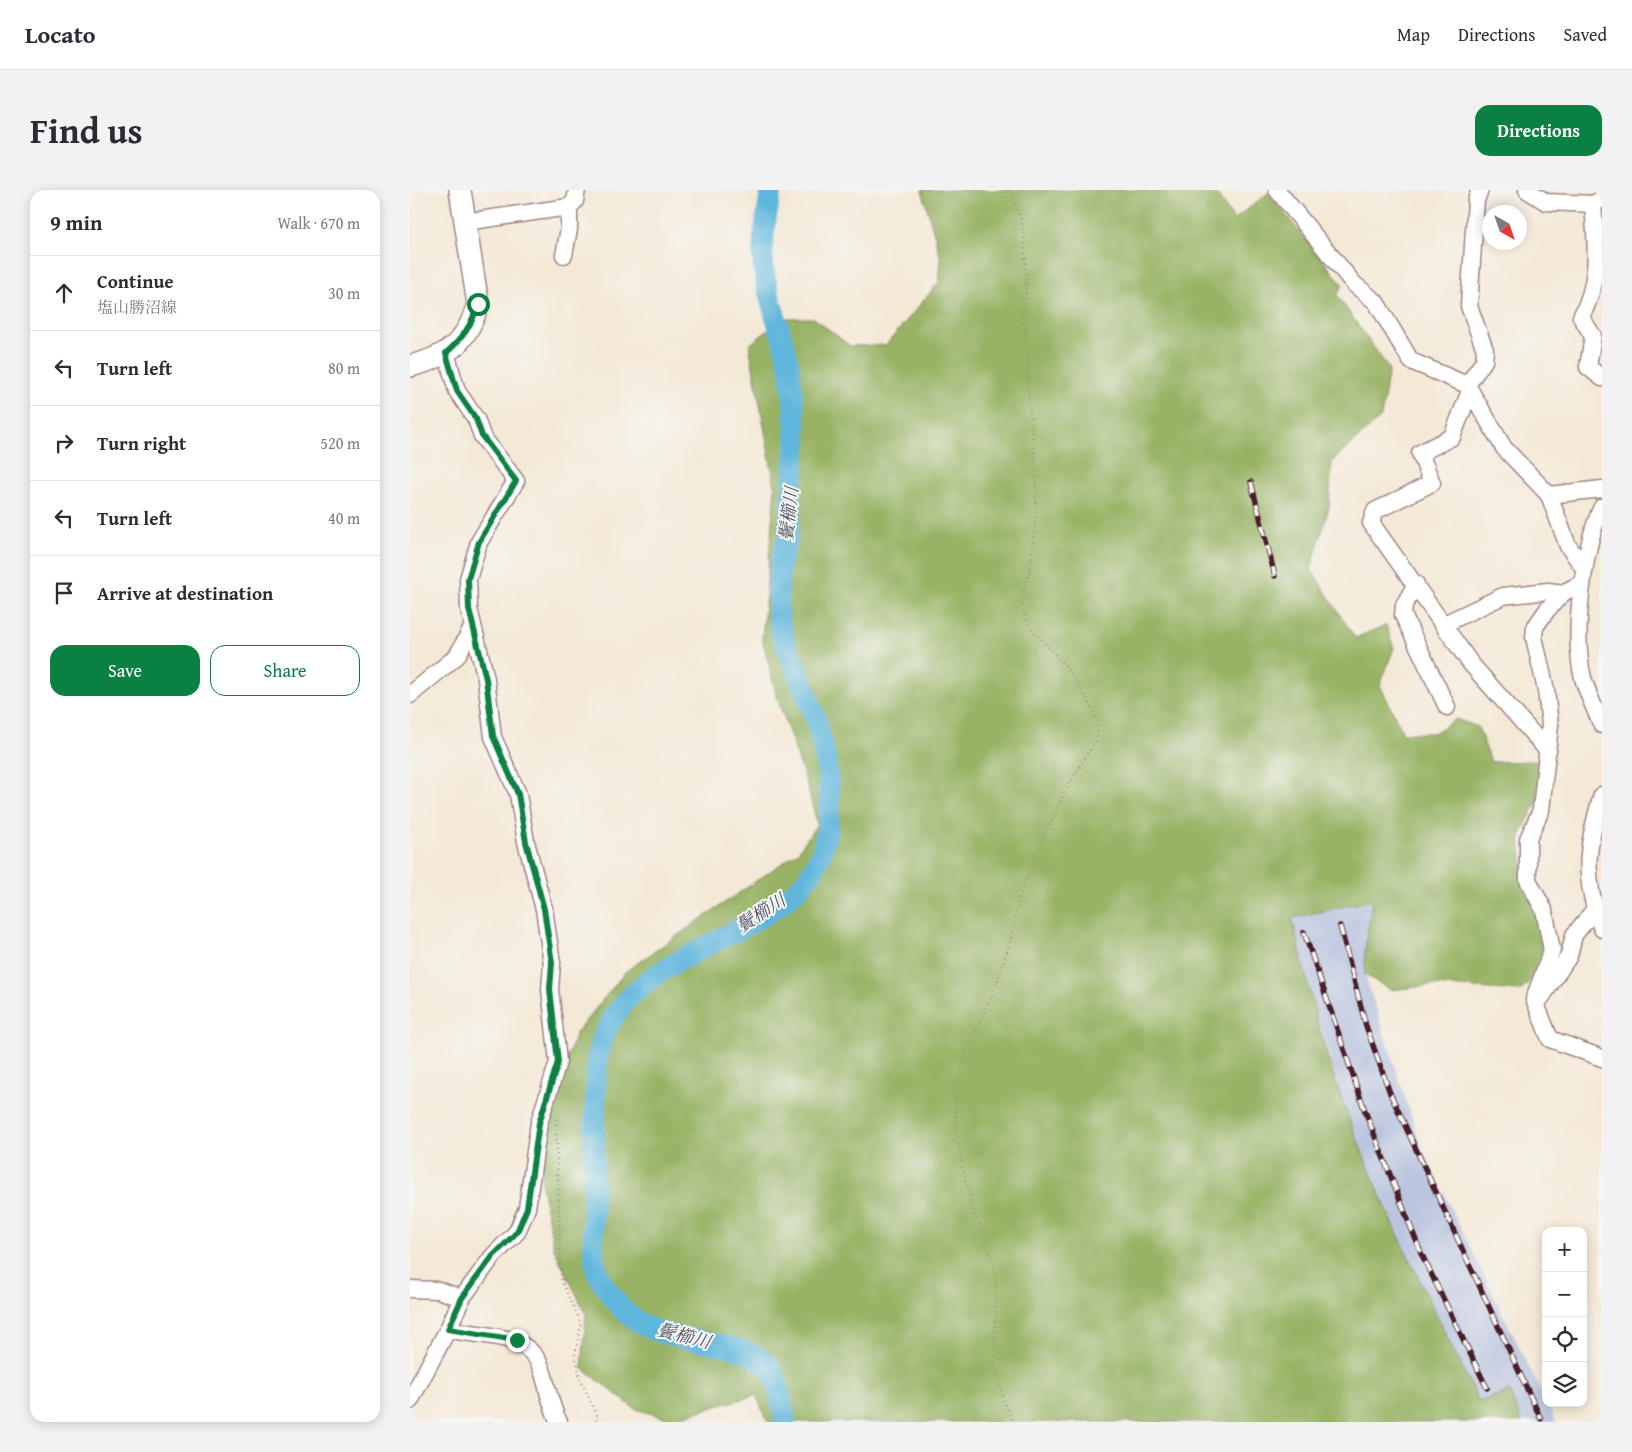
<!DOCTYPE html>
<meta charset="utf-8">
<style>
:root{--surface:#fff;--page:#f2f2f3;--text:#2b2b33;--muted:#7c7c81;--line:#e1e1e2;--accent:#0b8043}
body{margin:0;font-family:"Gentium Book Plus","Noto Serif JP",serif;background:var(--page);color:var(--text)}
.controls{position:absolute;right:15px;bottom:15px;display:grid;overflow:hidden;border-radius:10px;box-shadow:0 2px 12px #0003}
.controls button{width:45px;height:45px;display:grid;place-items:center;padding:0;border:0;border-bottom:1px solid var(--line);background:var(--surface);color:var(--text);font:25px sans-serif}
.compass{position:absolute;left:1072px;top:15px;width:45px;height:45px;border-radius:50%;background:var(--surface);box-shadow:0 2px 12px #0003;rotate:140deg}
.stop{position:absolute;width:15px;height:15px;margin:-11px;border:4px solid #0b8043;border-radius:50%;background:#fff}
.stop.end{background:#0b8043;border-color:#fff;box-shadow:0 1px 5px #0008}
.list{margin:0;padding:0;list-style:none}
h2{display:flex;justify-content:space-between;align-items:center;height:65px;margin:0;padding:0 20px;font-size:21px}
h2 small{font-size:16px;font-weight:400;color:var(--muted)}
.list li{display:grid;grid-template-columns:32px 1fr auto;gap:15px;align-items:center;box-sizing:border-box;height:75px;padding:0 20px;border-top:1px solid var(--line)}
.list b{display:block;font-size:19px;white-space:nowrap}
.list p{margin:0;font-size:16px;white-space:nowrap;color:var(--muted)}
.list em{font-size:16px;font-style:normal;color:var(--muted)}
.actions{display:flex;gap:10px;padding:15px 20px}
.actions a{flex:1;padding:11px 0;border:1px solid var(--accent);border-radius:15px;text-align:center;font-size:18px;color:var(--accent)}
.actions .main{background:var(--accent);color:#fff}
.icon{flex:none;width:28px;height:28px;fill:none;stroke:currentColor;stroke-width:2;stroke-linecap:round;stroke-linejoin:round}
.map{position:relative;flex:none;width:1192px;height:1232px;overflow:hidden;border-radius:15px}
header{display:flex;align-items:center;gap:30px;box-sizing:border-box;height:70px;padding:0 25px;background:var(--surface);border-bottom:1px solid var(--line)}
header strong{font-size:24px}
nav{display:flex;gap:28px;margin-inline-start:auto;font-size:18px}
.intro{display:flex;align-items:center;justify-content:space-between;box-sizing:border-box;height:120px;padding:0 30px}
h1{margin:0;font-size:35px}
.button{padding:12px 22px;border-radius:15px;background:var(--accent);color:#fff;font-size:18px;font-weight:700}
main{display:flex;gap:30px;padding:0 30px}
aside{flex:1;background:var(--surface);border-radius:15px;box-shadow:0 2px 12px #0003}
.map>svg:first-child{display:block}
</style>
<header>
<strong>Locato</strong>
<nav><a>Map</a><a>Directions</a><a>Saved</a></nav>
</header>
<div class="intro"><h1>Find us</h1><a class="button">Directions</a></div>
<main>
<aside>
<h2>9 min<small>Walk · 670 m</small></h2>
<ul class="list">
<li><svg class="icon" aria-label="ahead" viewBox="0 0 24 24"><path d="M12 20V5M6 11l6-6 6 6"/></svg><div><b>Continue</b><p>塩山勝沼線</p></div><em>30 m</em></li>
<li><svg class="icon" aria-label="left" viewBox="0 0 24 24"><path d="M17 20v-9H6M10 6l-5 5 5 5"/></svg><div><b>Turn left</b></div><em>80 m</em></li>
<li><svg class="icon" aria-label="right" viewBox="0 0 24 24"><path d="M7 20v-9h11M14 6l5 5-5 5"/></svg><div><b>Turn right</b></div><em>520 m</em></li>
<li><svg class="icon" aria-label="left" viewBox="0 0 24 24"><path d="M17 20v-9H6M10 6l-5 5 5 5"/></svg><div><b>Turn left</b></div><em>40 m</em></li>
<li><svg class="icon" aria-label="arrive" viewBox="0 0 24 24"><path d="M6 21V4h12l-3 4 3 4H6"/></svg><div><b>Arrive at destination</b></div></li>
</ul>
<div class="actions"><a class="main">Save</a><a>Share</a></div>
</aside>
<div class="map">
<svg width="1192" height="1232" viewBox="0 0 1192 1232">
<rect width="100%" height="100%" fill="#f6f6f2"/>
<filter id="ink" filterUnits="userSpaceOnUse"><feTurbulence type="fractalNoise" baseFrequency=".02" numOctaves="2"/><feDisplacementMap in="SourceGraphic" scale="10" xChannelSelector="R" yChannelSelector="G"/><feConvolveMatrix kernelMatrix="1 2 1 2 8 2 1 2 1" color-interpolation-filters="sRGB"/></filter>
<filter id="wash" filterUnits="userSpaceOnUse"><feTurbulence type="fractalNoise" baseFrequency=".0096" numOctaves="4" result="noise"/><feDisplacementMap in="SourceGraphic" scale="20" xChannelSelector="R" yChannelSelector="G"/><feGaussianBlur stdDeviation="1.12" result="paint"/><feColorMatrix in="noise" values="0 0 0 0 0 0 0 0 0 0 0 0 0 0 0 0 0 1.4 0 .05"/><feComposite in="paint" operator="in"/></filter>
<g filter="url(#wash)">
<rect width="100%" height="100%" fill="#f4e9d7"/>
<path fill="#bac4de" d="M963,710l-8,50v25l57,174 134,273h-34l-13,-31 -30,11 -63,-129 -45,-97 -30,-80 -30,-99 -20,-80z"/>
<path fill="#98b365" stroke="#716948" d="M512,0h292l20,30 34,-27 75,92 -6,10 52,74 -8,48 -49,45 -3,45 -18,62 44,69 31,-13 8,23 -14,37 23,48h31l22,-14 22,8 13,35 47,-1 -1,41 -17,34 5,54 16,22 4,45 -18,28 -7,6 -87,-6 -42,5 -26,-15v-25l7,-50 -80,18c14,60 28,121 49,179 38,105 89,205 138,305l30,-11 13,31h-754l-12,-27 -85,24 -36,-10 -53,-41 4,-54 -32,-65 -12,-62v-55l34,-99 50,-62 172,-119 19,-28 -9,-36 -31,-91 -15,-59 13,-151 -26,-142 35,-27h30l36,28 36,-1 53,-63 2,-23z"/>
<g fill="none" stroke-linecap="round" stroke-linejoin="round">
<path stroke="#5fb6dc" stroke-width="21" d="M361,0c-4,26 -11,53 -7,80 4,31 18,61 24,91 5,26 7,55 8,80 0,16 -3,34 -4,50 -2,16 -2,34 -5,50 -1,6 -5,12 -6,19 -3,15 -4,45 -2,60 4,25 17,47 26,70 20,49 33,109 17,161 -30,94 -209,92 -225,211 -2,49 -4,96 -4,144 0,20 -1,42 3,61 4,14 12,25 21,36 29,37 75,34 117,45 11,3 24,7 33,17 13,14 14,39 18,57"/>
</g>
</g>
<g filter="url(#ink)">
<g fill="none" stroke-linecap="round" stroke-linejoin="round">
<g stroke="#9f8481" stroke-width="19">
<g id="minor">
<path d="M867,0l77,94 22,18 35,59 56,24 37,63 45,47 53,-6"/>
<path d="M1117,0l19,12 47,2 9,-5"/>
<path d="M1183,14c3,41 8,76 -12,113l12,19 -5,31 14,11"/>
<path d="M55,32l104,-15 6,-6 2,-11"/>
<path d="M154,65l5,-26v-22"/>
<path d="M36,163l11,38 19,28 6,17 34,45 -37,61 -11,37 1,30 17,70 7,58 25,57 8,48 18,67 8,54 -2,26 8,73 -19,61 -12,85 -10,24 -24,24 -31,42 -14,31c33,9 81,1 94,41 6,18 8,35 17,52"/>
<path d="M1057,195l17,-24 1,-11 -16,-44 7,-106 4,-10"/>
<path d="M1060,201l-18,46 -32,16 12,30 -57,28 -4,12 100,141 77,87"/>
<path d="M1139,305l19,51 16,22"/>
<path d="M1192,317c-19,40 -30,129 -19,171 5,17 12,32 19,47"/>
<path d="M1172,393l-19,10 -16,17 -12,17 -1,10 12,53 4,35 -9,85 -13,29v41l16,30 8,40 -18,49 16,40 52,19"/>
<path d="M1006,394l-12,21 -1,10 44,92"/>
<path d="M1034,434l59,-28 45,-5 15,2"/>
<path d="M0,505l47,-39 16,-30"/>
<path d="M1192,605c-16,53 -20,81 0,134"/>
<path d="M1131,808l28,-42 5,-21 21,-26"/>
<path d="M0,1099l28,1 24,8"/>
<path d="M0,1211l38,-72"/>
</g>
</g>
<g stroke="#9f8481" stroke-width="24">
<path id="major" d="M0,176c38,-9 57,-24 68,-62l-18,-114"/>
</g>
<g stroke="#9f8481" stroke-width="2" stroke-dasharray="1 4" stroke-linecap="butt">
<path d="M601,0l11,34 3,20 1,50 -4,22 5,27 1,47 8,81 -1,54 -5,44 -8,30v9l7,18 36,39 24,37 9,21 -1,16 -32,52 -33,72 -13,36 -7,37 -15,46 -34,78 -7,35v36l7,38 8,35 22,58 3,19 -2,82 10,38 9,21"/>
<path d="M146,929l5,161 20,43 -6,32 5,24 17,36 -1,7"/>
</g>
<use href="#minor" stroke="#fff" stroke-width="16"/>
<use href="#major" stroke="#fff" stroke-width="21"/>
<g stroke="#4a1f2b" stroke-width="5.5">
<g id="rail">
<path d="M841,292l24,94"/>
<path d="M930,736l26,100 24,67 151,326"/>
<path d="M894,742l61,179 56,142 66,135"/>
</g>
</g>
<use href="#rail" stroke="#f6f6f2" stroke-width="4" stroke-dasharray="11" stroke-linecap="butt"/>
</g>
</g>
<g fill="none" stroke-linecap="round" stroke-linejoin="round" filter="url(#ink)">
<path stroke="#0b8043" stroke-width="6" d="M68,114c-6,21 -16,35 -32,49l11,38 19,28 6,17 34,45 -37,61 -11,37 1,30 17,70 7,57 25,58 8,48 18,67 8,54 -2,26 8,73 -19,61 -12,85 -10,24 -24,24 -31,42 -14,31 69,11"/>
</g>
<g text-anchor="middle" stroke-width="4" stroke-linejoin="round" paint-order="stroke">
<g font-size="18" font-style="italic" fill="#515469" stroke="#f6f6f2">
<text transform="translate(379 324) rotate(-83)" y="6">鬢櫛川</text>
<text transform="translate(351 723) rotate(-33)" y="6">鬢櫛川</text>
<text transform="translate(274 1146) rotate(15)" y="6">鬢櫛川</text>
</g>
</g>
</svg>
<div class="controls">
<button>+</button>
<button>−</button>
<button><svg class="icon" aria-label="locate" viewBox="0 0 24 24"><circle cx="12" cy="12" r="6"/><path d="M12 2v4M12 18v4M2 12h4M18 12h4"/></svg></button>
<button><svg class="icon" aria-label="layers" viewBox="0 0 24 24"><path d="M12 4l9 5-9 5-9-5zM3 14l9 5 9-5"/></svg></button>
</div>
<svg class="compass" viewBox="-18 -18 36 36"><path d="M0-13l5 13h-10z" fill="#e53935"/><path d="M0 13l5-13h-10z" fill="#7c7c81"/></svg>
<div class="stop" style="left:68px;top:114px"></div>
<div class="stop end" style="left:107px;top:1150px"></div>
</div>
</main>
